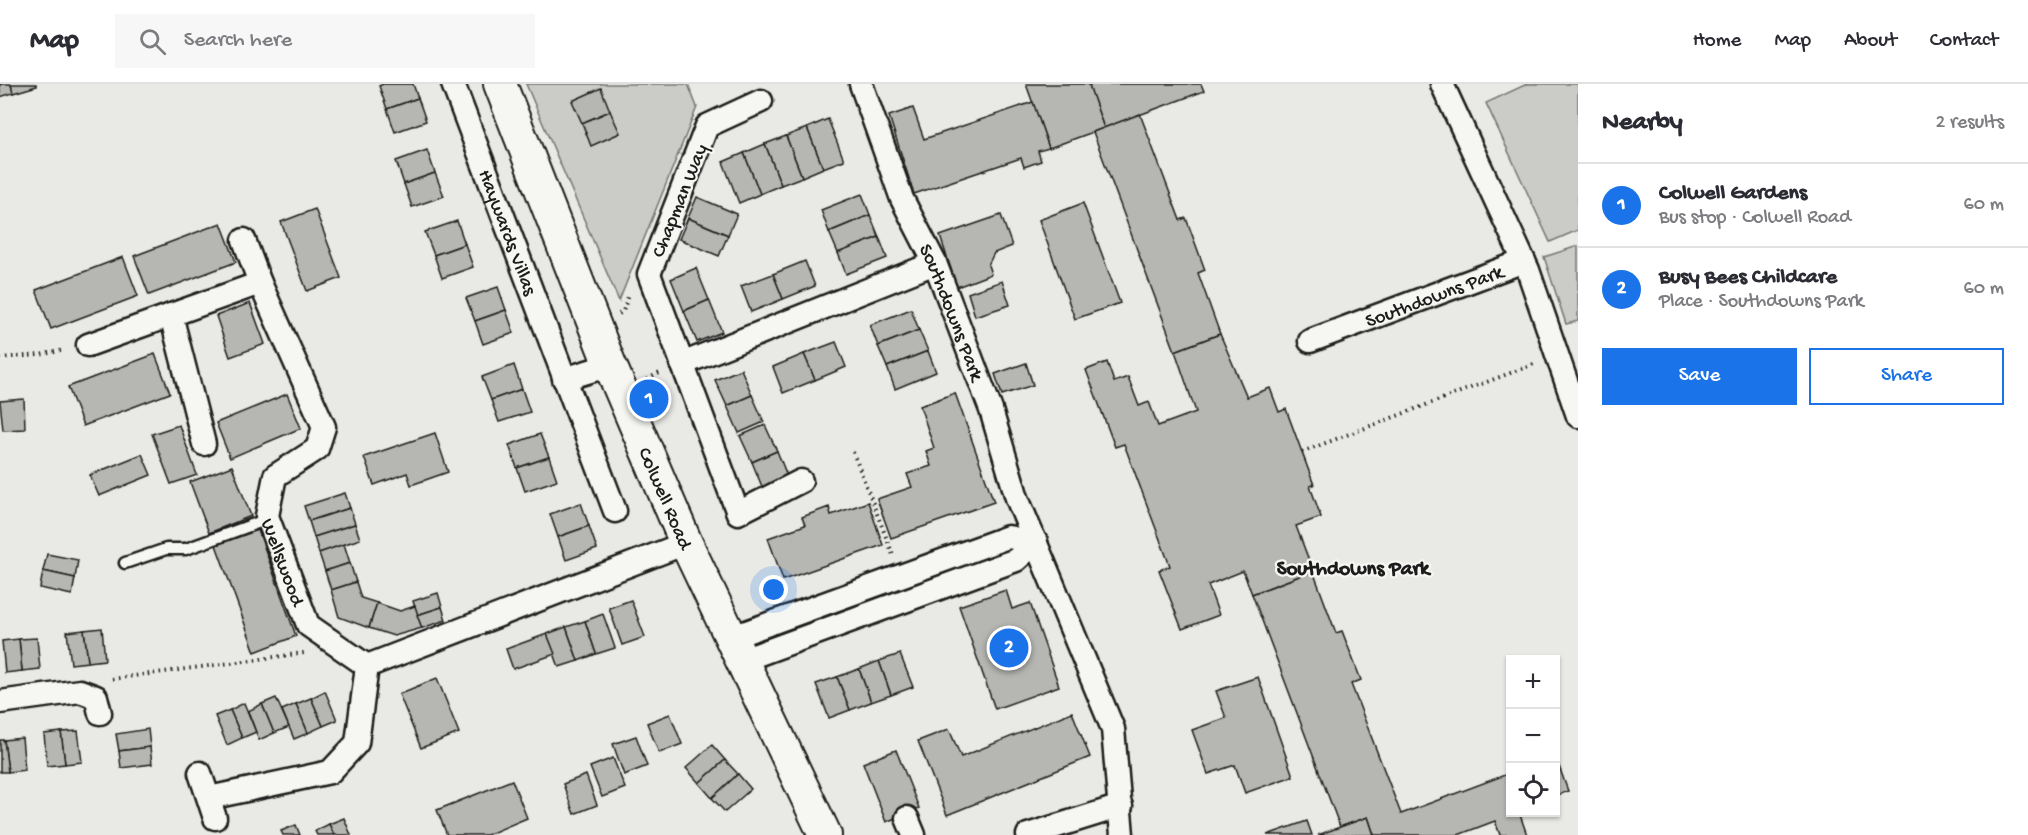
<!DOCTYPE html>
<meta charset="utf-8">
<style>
:root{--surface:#fff;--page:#f7f7f7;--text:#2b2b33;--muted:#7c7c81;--line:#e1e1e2;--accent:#1a73e8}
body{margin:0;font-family:"Gochi Hand",sans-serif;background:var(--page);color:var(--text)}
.controls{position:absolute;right:18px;bottom:18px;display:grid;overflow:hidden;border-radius:0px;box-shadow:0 2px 4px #0004}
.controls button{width:54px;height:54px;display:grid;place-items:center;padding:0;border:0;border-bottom:2px solid var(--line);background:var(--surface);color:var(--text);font:30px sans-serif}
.you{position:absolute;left:774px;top:506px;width:21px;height:21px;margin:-15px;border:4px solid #fff;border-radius:50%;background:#1a73e8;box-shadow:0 0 0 9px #1a73e833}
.badge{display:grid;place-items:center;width:39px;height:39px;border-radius:50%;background:var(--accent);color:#fff;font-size:20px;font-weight:700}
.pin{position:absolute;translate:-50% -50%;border:3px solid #fff;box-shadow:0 2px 6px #0006}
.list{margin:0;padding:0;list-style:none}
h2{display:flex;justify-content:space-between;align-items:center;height:78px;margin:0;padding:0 24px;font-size:26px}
h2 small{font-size:20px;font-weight:400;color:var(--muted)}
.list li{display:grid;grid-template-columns:39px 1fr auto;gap:18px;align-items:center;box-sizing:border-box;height:84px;padding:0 24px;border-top:2px solid var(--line)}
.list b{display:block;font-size:22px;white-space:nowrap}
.list p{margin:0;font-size:20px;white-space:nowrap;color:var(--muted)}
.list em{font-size:20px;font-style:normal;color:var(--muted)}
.actions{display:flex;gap:12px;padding:18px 24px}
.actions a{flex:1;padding:14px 0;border:2px solid var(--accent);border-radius:0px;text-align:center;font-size:21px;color:var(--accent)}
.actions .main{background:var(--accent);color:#fff}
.icon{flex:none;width:33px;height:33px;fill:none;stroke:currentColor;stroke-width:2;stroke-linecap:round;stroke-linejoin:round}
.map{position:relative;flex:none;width:1578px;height:751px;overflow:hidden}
header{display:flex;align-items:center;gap:36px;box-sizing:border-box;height:84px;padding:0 30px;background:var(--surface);border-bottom:2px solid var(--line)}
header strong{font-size:28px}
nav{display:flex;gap:33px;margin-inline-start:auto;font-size:21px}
.search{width:420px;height:54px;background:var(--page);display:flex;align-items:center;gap:15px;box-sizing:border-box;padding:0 21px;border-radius:0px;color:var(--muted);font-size:22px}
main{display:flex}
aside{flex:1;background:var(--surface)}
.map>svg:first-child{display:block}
</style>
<header>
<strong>Map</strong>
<div class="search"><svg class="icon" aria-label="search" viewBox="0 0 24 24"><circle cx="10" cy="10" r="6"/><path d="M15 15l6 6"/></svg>Search here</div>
<nav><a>Home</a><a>Map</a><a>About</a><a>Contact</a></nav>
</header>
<main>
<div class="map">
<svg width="1578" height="751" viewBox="0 0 1578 751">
<rect width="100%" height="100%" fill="#e9e9e5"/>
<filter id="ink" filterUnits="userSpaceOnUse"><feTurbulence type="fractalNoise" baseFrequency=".0167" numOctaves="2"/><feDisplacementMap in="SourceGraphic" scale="12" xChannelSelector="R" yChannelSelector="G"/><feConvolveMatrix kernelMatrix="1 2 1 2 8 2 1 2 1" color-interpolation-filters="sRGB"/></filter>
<g filter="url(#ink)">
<g fill="#cbcbc7" stroke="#747472" stroke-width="1.5">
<path d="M526,0h162l9,23 -78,194z"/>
<path d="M1527,0h51v146l-28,12 -64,-139z"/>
<path d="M1578,162v75l-12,3 -22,-67z"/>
</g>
<g fill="#b6b6b3" stroke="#1c1c1c" stroke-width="1.5">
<path d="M0,0h11l2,9 -13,4z"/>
<path d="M11,0h25l1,2 -24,7z"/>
<path d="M383,0h30l5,14 -31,11 -8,-23z"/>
<path d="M1026,0h63l15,44 -55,20z"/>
<path d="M1091,0h110l3,7 -100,37 -15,-43z"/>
<path d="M601,4l9,23 -28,12 -10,-22z"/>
<path d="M418,14l8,23 -31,11 -8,-23z"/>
<path d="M1033,18l16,46 -11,3 3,10 -17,6 -3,-9 -107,36 -25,-78 24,-8 11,31z"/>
<path d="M610,27l10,22 -29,13 -9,-23z"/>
<path d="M1140,30l40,106 6,-2 19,52 -7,3 22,61 -45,17 -82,-219z"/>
<path d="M828,35l16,41 -21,8 -16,-40z"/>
<path d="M807,44l16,40 -21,9 -16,-41z"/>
<path d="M786,52l16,41 -21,8 -16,-41z"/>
<path d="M765,60l16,41 -21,9 -16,-41z"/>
<path d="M427,66l8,23 -31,11 -8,-23z"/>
<path d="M744,69l16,41 -21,9 -16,-41z"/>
<path d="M435,89l9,23 -32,11 -8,-23z"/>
<path d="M862,110l8,21 -41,17 -8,-22z"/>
<path d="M697,113l40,17 -9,21 -40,-17z"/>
<path d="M1083,119l37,100 -45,16 -36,-99z"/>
<path d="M315,125l26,69 -34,13 -26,-69z"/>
<path d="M870,131l9,22 -41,16 -9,-21z"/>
<path d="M1001,131l11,31 -18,7 -6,12 3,9 -34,13 -17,-51z"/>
<path d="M688,134l40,17 -9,21 -40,-17z"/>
<path d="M457,137l8,23 -31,11 -9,-23z"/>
<path d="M221,139l15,39 -87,33 -15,-39z"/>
<path d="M879,153l8,21 -41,16 -8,-21z"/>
<path d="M465,160l8,23 -31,11 -8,-23z"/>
<path d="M123,173l15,39 -87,33 -15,-39z"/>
<path d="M805,177l10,25 -32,13 -10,-25z"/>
<path d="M696,184l13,32 -25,11 -13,-32z"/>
<path d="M773,190l10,25 -32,13 -10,-26z"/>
<path d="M1002,197l8,24 -35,11 -7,-23z"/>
<path d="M498,203l8,23 -31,11 -9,-23z"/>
<path d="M709,216l13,32 -25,10 -13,-31z"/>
<path d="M250,219l15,41 -35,13 -14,-41z"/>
<path d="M911,225l8,21 -41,16 -8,-21z"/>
<path d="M506,226l8,23 -31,11 -8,-23z"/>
<path d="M919,246l9,21 -41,16 -9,-21z"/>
<path d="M1220,250l27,63 23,-9 9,24 7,-3 28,76 -4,1 11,31 -25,9 17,45 -61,23 -9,-23 -35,14 11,30 -37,14 -23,-59 11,-4 -46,-122 -9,3 -29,-77 21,-8 7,20 14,-5 11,29 10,-4 9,24 38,-14 -21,-61z"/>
<path d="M836,258l10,25 -31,13 -11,-26z"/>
<path d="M928,267l8,21 -41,17 -8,-22z"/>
<path d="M155,270l15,39 -87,33 -15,-39z"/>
<path d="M804,270l11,26 -32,13 -10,-26z"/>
<path d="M1026,279l7,22 -31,10 -7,-21z"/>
<path d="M514,281l8,24 -31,11 -9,-23z"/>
<path d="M741,285l11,26 -25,11 -12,-26z"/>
<path d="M522,305l8,23 -31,10 -8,-22z"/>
<path d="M955,309l39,109 -103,36 -14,-39 35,-12 -5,-13 24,-8 -5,-15 8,-3 -14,-42z"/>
<path d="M287,310l14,34 -71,30 -14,-35z"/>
<path d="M752,311l12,27 -25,11 -12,-27z"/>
<path d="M24,315l1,30 -22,1 -3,-29z"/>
<path d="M179,341l18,50 -26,9 -19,-50z"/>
<path d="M765,341l12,26 -25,11 -12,-26z"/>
<path d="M435,349l13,39 -37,13 -4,-12 -33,12 -10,-28z"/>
<path d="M540,350l9,23 -32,11 -8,-23z"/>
<path d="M777,367l11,27 -25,11 -11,-27z"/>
<path d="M142,370l9,21 -52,21 -9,-21z"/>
<path d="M549,373l8,23 -32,11 -8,-23z"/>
<path d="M232,382l19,50 -42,17 -19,-51z"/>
<path d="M345,409l5,15 -41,13 -5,-15z"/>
<path d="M868,418l15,43 -100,35 -15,-42 37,-13 -3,-8 27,-10 2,8z"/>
<path d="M581,419l8,23 -31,11 -8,-23z"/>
<path d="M350,424l5,16 -41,13 -5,-16z"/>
<path d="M355,440l5,15 -41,14 -5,-16z"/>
<path d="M589,442l8,23 -31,11 -8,-23z"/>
<path d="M258,446l38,106 -41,16 -39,-107z"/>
<path d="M344,460l6,19 -25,8 -6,-18z"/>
<path d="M47,470l31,6 -3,18 -32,-7z"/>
<path d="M350,479l6,19 -25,8 -6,-19z"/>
<path d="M43,487l32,7 -3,17 -32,-7z"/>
<path d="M1313,487l23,62 6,-2 19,49 -10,4 50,130 109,-41v39h9l8,23h-27l-5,-14 -37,14h-84l-6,-18 -28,10 -88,-233z"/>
<path d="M356,498l5,16 16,5 -8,25 -30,-11 -8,-27z"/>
<path d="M1006,506l6,19 18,-6 29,83 -64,23 -36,-103z"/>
<path d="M438,509l4,14 -25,8 -4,-14z"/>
<path d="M631,516l14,37 -23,8 -13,-37z"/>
<path d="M377,519l23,8 15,-5 7,22 -28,8 -25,-8z"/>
<path d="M442,523l4,13 -24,8 -5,-13z"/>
<path d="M603,530l12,34 -19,6 -11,-33z"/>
<path d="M585,537l11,33 -18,7 -12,-34z"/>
<path d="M566,543l12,34 -19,6 -12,-33z"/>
<path d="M102,544l3,32 -17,2 -4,-32z"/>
<path d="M84,546l4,32 -17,2 -4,-32z"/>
<path d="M547,550l8,20 -42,15 -7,-20z"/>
<path d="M37,554l3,31 -18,2 -3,-32z"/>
<path d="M19,555l3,32 -17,2 -3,-32z"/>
<path d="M900,570l13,33 -22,8 -12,-34z"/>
<path d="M879,577l12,34 -20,7 -12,-33z"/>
<path d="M859,585l12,33 -21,8 -13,-33z"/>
<path d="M837,593l13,33 -21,8 -13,-34z"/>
<path d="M1258,593l35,99 -48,17 -10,-28 -27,9 -16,-44 34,-12 -10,-27z"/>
<path d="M437,594l22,55 -38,15 -22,-54z"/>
<path d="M325,607l12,29 -14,6 -12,-28z"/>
<path d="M276,614l13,29 -15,6 -12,-29z"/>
<path d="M311,614l12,28 -15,7 -12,-29z"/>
<path d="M244,619l12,29 -14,6 -12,-28z"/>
<path d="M262,620l12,29 -15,7 -11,-29z"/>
<path d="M296,620l12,29 -14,6 -12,-29z"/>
<path d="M230,626l12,28 -15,7 -12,-29z"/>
<path d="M1072,628l18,45 -143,58 -29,-74 31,-12 12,28z"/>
<path d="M670,630l12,30 -23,9 -12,-30z"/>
<path d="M148,645l2,18 -31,4 -3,-17z"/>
<path d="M78,647l4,31 -17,2 -4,-32z"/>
<path d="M61,648l4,32 -18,2 -3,-32z"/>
<path d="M636,652l11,30 -23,9 -11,-31z"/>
<path d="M22,654l3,32 -17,2 -4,-32z"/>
<path d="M0,656h4l4,32h-8z"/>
<path d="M712,661l13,15 -26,23 -13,-15z"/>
<path d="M150,663l2,17 -31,4 -2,-17z"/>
<path d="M896,666l23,58 -33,14 -23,-59z"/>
<path d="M613,674l12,30 -23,9 -12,-30z"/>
<path d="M1556,674l12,33 -12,5z"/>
<path d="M725,676l13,14 -26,24 -13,-15z"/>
<path d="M738,690l13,15 -26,23 -13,-14z"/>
<path d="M586,691l11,30 -23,9 -11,-30z"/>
<path d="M512,696l15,38 -40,17h-40l-10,-25z"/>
<path d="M1368,733l6,18h-56l22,-8z"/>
<path d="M344,734l7,17h-17l-5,-11z"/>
<path d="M1307,737l5,14h-45z"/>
<path d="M329,740l5,11h-17l-2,-4z"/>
<path d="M296,741l4,10h-17l-2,-4z"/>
</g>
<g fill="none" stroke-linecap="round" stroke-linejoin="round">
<g stroke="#1c1c1c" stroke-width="15">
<path id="lane" d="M125,479l41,-14h20l82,-30"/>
</g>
<g stroke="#1c1c1c" stroke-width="27">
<g id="street">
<path id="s1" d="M453,0l162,427"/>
<path id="s2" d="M861,0l41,115 33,64 56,147 26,88 96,231 9,106"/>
<path d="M1442,0l86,186 50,146"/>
<path d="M761,17l-54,25 -58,148 89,239 63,-32"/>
<path id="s3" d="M244,156l16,43 64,144 -7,22 -42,27 -8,40 41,109 59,41"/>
<path d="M171,231l33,129"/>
<path id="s4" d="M1310,257l214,-80"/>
<path d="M88,261l172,-62"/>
<path d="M682,280l253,-101"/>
<path d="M564,295l46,-14"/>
<path d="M730,554l278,-101 28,5"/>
<path d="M740,577l276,-101 20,-18"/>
<path d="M367,582l319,-123"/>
<path d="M0,618l80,-11 16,6 4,16"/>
<path d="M200,689l15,45"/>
<path d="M209,714l121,-26 27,-29 10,-77"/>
<path d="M907,734l7,17"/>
<path d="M1028,751l93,-29"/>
</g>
</g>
<g stroke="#1c1c1c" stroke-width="36">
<g id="secondary">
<path id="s5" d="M500,0l110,281 76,178 139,292"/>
</g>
</g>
<g stroke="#1c1c1c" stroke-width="4" stroke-dasharray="1.5 4.5" stroke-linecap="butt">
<path d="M619,230l4,-3 6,-17"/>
<path d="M0,274l39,-3 26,-5"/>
<path d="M647,295l15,-7"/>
<path d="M853,368l40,103"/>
<path d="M1302,368l232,-88"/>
<path d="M112,595l192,-26"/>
</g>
<use href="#lane" stroke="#f6f6f2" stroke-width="10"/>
<use href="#street" stroke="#f6f6f2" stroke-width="22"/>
<use href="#secondary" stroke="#f6f6f2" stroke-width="32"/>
</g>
</g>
<g text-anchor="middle" stroke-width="4.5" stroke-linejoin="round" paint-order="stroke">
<g font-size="20" fill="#1c1c1c" stroke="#f6f6f2">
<text transform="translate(678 116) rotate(-68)" y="7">Chapman Way</text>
<text dy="7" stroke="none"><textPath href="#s1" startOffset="158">Haywards Villas</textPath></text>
<text dy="7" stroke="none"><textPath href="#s4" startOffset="132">Southdowns Park</textPath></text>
<text dy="7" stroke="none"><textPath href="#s2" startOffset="246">Southdowns Park</textPath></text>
<text dy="7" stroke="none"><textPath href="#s5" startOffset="446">Colwell Road</textPath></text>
<text dy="7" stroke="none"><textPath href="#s3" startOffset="366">Wellswood</textPath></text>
</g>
<g font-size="21" font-weight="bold" fill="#1c1c1c" stroke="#f6f6f2">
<text x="1353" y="490">Southdowns Park</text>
</g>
</g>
</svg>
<div class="controls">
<button>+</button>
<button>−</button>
<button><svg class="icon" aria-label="locate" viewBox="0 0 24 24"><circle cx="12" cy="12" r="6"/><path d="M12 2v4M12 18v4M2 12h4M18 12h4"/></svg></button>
</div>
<div class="you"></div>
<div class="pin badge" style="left:649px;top:315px">1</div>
<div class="pin badge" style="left:1009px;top:564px">2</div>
</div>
<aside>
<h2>Nearby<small>2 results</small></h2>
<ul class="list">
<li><span class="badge">1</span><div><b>Colwell Gardens</b><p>Bus stop · Colwell Road</p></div><em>60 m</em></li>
<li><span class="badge">2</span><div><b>Busy Bees Childcare</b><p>Place · Southdowns Park</p></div><em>60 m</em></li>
</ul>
<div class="actions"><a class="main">Save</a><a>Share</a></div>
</aside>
</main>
